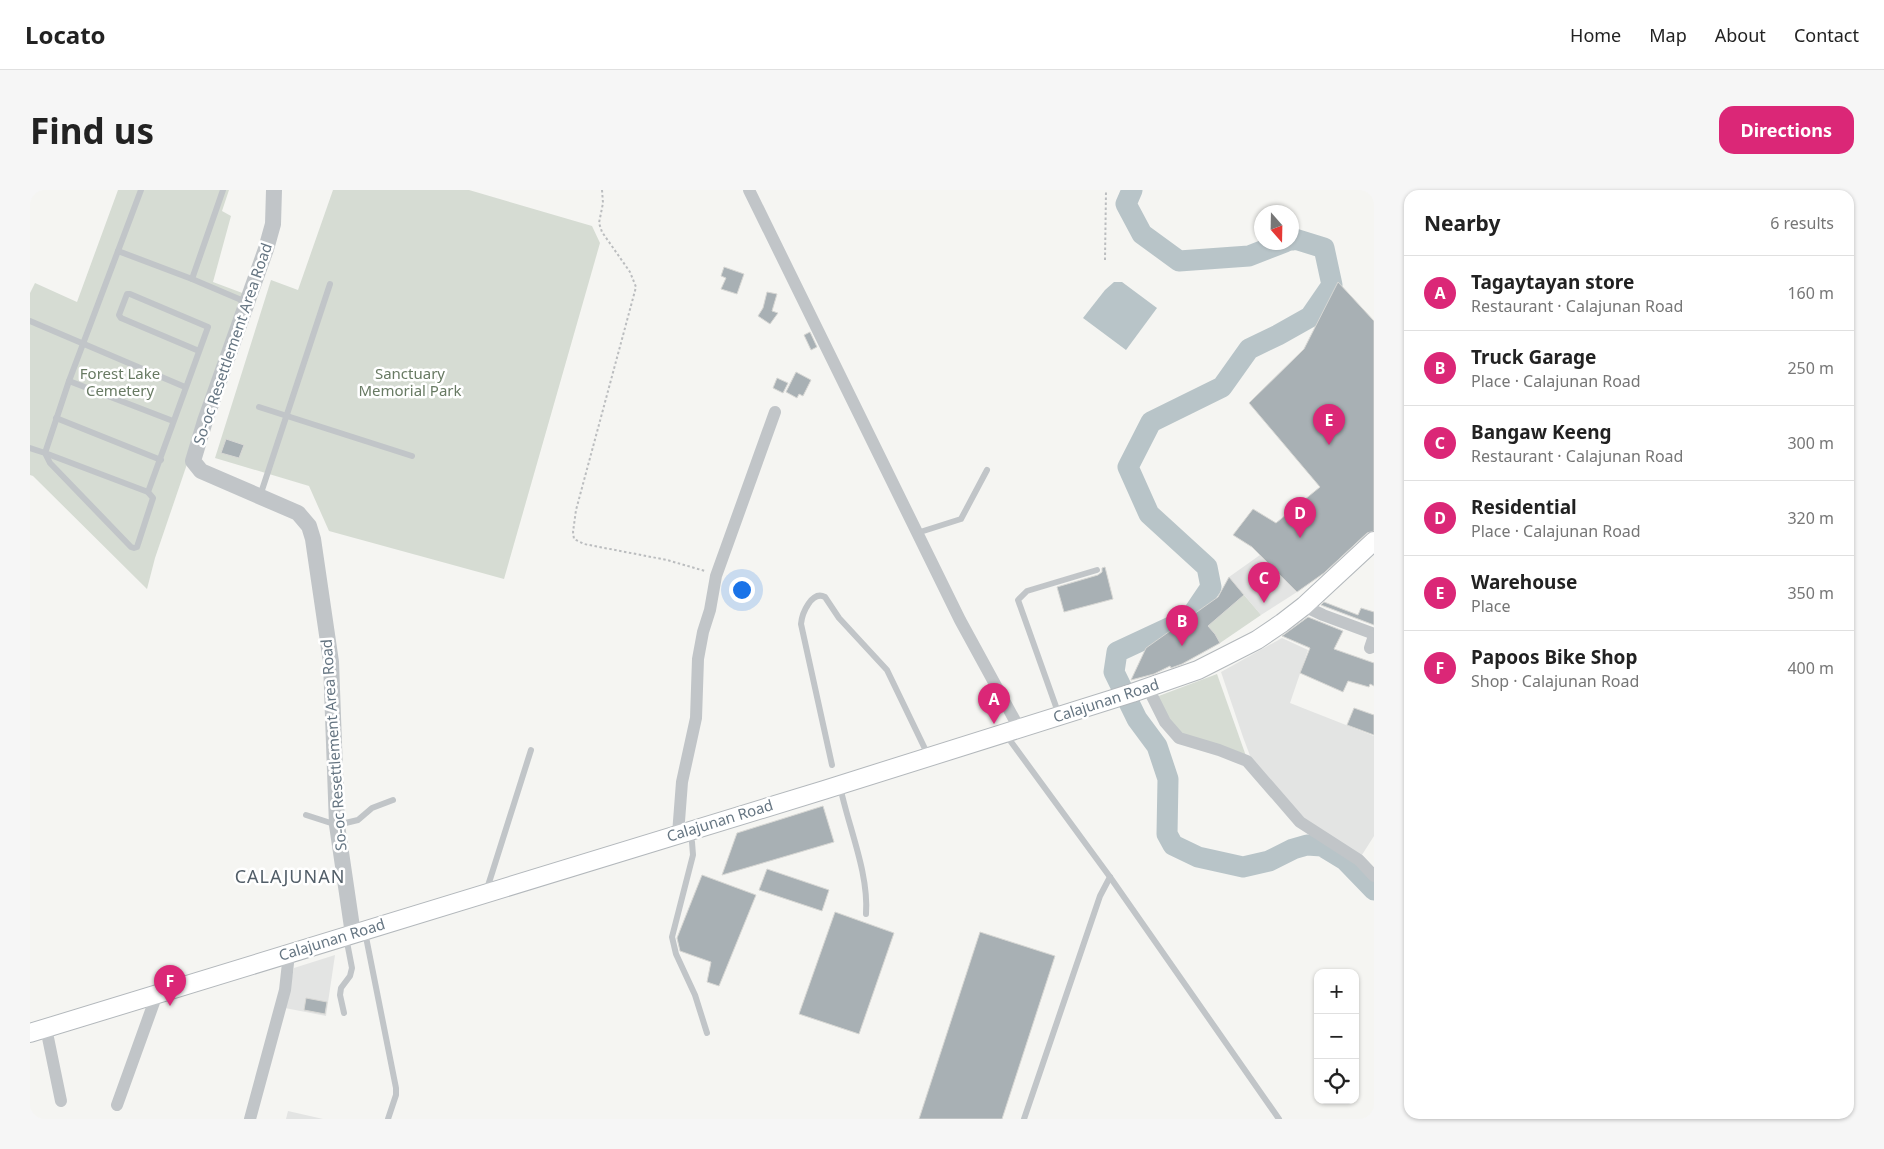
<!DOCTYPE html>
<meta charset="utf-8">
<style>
:root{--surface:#fff;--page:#f6f6f6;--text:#222;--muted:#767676;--line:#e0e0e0;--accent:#db2777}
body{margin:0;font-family:"Noto Sans",sans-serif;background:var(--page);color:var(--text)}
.controls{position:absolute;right:15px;bottom:15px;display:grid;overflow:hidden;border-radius:10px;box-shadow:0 1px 4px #0004}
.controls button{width:45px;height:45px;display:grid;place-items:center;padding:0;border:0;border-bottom:1px solid var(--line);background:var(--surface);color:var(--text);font:25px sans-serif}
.compass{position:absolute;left:1224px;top:15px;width:45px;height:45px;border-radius:50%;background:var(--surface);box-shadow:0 1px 4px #0004;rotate:160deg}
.you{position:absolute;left:711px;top:399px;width:18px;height:18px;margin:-12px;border:4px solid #fff;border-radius:50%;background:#1a73e8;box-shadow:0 0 0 8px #1a73e833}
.badge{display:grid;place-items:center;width:32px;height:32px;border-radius:50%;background:var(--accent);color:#fff;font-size:16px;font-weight:700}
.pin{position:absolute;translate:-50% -41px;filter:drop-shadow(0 1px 2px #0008)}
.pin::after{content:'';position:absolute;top:26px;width:18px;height:15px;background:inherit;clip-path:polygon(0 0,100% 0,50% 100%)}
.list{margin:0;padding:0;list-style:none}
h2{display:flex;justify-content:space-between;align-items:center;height:65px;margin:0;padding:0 20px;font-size:21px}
h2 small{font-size:16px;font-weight:400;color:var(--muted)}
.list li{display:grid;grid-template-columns:32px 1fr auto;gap:15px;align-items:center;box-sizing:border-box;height:75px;padding:0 20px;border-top:1px solid var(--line)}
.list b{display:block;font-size:19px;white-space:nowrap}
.list p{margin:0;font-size:16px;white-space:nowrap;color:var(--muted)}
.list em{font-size:16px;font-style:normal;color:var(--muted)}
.icon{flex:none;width:28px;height:28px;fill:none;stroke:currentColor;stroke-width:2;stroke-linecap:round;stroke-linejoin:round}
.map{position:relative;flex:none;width:1344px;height:929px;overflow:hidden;border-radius:15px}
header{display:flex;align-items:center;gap:30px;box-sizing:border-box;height:70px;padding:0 25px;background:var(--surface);border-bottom:1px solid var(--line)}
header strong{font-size:24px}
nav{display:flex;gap:28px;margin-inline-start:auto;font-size:18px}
.intro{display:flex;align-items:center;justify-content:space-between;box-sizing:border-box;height:120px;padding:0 30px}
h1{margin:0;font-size:35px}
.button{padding:12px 22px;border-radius:15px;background:var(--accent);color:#fff;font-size:18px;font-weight:700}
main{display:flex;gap:30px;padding:0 30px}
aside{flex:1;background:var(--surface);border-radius:15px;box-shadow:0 1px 4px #0004}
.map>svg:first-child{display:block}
</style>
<header>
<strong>Locato</strong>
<nav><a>Home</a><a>Map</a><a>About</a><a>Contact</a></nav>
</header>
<div class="intro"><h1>Find us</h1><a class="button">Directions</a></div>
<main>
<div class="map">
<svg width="1344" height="929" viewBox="0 0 1344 929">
<rect width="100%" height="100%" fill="#f5f5f2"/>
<g fill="#e3e4e3">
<path d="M1230,365l37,37 -36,23 -32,-38z"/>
<path d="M1252,448l26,12 -18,53 84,33v100l-14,22 -60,-40 -48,-57 -9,-24 -22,-65z"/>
<path d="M305,765l-9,61 -41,-8 9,-40z"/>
<path d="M258,921l35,8h1h-38z"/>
</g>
<g fill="#d6dcd3">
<path d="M88,0h111l-7,21 9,5 -18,66 32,12 -90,264 -8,31 -114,-113 -3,-1v-182l5,-10 42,19z"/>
<path d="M303,0h136l123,36 8,17 -96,336 -175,-48 -20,-45 -94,-28 56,-178 27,10z"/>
<path d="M1214,405l17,20 -41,28 -5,-9 -7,-8z"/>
<path d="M1187,484l29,82 -66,-20 -24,-39z"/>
</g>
<path fill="#b8c4c8" d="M1084,92h8l35,26 -31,42 -43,-32 22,-28z"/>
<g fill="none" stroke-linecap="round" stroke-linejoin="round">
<g stroke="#b8c4c8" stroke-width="21">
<path d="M1102,0l-6,14 16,30 37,27 70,-5 36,-14"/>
<path d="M1262,50l3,-1 29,9 8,37 -22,32 -32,18 -29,14 -27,38 -71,35 -23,45 21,47 58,53 4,20 -21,31 -73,34 -3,20 23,47 20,27 11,33 -1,55 6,11 25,12 45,10 26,-6 24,-12 14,-4 15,1 23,14 29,30"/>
</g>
</g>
<g fill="#a8b0b4" stroke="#d7d7d4">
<path d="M694,77l20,7 -7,20 -16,-5 5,-11 -5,-2z"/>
<path d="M1308,92l36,39v210l-7,2 -43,40 -27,19 -45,-45 -19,-12 20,-26 23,14 44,-36 -71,-84 55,-54z"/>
<path d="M737,102l10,2 -5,17 6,2 -8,11 -12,-8 5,-8z"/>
<path d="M780,142l7,15 -6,3 -7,-15z"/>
<path d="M766,182l15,8 -8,16 -4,-2 -2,4 -11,-6z"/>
<path d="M747,188l11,5 -5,10 -10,-5z"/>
<path d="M196,249l18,6 -5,13 -18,-5z"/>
<path d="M1075,377l8,32 -49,13 -7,-25 41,-12 4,-3v-4z"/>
<path d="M1199,387l15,18 -36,31 7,8 5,9 -38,21 -11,4 -1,-2 -16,8 -23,6 15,-32 72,-51z"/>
<path d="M1294,412l34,13 3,-7 13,4v13l-53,-20z"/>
<path d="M1278,427l35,14 -9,18 40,14v23l-4,-2 -1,3 -21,-6 -5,11 -43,-19 10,-25 -28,-12z"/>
<path d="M1324,518l20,7v20l-27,-10z"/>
<path d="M793,616l11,36 -112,33 15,-42z"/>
<path d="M737,679l62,21 -7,21 -63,-21z"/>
<path d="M672,685l54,20 -37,91 -12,-4 4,-20 -31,-11 -3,-13z"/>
<path d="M805,722l59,21 -35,101 -60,-20z"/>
<path d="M950,742l75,24 -53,163h-83z"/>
<path d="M276,808l21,4 -2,12 -21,-4z"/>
</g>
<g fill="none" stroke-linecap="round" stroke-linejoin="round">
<g stroke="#b3b8bc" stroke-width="20">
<path id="secondary" d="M0,843l794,-243 308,-97 66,-23 59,-30 25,-17 22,-17 70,-65"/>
</g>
<g stroke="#bbbdbf" stroke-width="2" stroke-dasharray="2.5 2.5" stroke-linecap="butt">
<path d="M572,0l1,13 -4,20 3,9 28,40 6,15 -60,223 -3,22 1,7 10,5 83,16 38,11"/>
<path d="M1075,70l1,-70"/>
</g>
<g stroke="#c1c5c8" stroke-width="6">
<path d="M111,0l-72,191 -24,72 103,39"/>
<path d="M88,61l74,28 54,23"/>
<path d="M162,89l31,-89"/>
<path d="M0,131l155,66"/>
<path d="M39,191l104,40"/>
<path d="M229,217l153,49"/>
<path d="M26,228l105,42"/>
<path d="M0,258l15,5 5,10 81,84 3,1 3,-1 16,-49 -5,-6 60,-165 -78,-33h-3l-8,21 2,3 78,33"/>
<path d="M230,306l70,-212"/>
<path d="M887,343l44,-14 26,-49"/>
<path d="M1029,525l-41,-115 9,-9 70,-21"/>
<path d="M976,545l104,142 169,242"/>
<path d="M802,575l-31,-141c1,-11 11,-34 24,-27l14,21 48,52 41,85"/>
<path d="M810,596c8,40 29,87 26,128"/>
<path d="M276,625l31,10 21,-5 14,-12 21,-8"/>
<path d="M659,644l3,8 1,13 -21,82 4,17 19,41 12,38"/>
<path d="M456,702l45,-142"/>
<path d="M335,742l31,156v7l-8,24"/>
<path d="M314,823l-4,-18 1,-7 9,-12 2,-8 -6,-31"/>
<path d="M994,929l76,-223 10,-19"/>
</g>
<g stroke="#c1c5c8" stroke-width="12">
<path d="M719,0l211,430 59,108"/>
<path d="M1274,416l19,9 51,19"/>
<path d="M1340,458l4,-12"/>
<path d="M1118,498l17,34 14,16 40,12 28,11 53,61 59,38 15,16"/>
<path d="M648,644l4,-52 14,-64 2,-59 5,-27 7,-22 6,-34 59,-164"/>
<path d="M16,838l15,73"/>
<path d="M87,915l40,-111"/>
<path d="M220,929l35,-129 4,-36"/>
</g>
<path stroke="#c1c5c8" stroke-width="16" d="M244,0l-1,34 -7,25 -61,172 -12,40 8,10 97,42 11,13 4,13 18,123 6,163 16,109"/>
<use href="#secondary" stroke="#fff" stroke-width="18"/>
</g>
<g text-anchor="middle" stroke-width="5" stroke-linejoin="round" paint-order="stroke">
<g font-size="15" fill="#657582" stroke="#fff">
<text transform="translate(203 154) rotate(-71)" y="5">So-oc Resettlement Area Road</text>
<text transform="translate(1076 511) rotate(-18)" y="5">Calajunan Road</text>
<text transform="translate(304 555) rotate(-94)" y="5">So-oc Resettlement Area Road</text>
<text transform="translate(690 631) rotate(-17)" y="5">Calajunan Road</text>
<text transform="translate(302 750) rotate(-17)" y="5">Calajunan Road</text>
</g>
<g font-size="15" fill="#687a63" stroke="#fff">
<text x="90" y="189">Forest Lake<tspan x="90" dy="17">Cemetery</tspan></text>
<text x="380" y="189">Sanctuary<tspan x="380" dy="17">Memorial Park</tspan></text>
</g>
<g font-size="18" letter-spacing="1" fill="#525e68" stroke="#fff">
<text x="260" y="693">CALAJUNAN</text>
</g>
</g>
</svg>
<div class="controls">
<button>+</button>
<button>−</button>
<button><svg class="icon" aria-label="locate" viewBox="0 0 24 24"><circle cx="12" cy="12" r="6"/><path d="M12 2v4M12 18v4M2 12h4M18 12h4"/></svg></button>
</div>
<svg class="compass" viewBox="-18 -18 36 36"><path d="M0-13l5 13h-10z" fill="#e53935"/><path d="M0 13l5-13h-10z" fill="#767676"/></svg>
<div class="you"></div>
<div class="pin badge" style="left:964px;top:534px">A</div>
<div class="pin badge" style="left:1152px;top:456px">B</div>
<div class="pin badge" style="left:1234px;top:413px">C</div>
<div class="pin badge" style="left:1270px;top:348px">D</div>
<div class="pin badge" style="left:1299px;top:255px">E</div>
<div class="pin badge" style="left:140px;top:816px">F</div>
</div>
<aside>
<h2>Nearby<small>6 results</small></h2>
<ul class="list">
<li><span class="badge">A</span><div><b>Tagaytayan store</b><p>Restaurant · Calajunan Road</p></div><em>160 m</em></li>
<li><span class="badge">B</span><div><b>Truck Garage</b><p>Place · Calajunan Road</p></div><em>250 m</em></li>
<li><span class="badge">C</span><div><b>Bangaw Keeng</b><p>Restaurant · Calajunan Road</p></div><em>300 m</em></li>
<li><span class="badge">D</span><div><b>Residential</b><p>Place · Calajunan Road</p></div><em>320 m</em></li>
<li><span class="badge">E</span><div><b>Warehouse</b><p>Place</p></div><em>350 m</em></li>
<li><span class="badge">F</span><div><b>Papoos Bike Shop</b><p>Shop · Calajunan Road</p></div><em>400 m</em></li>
</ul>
</aside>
</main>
